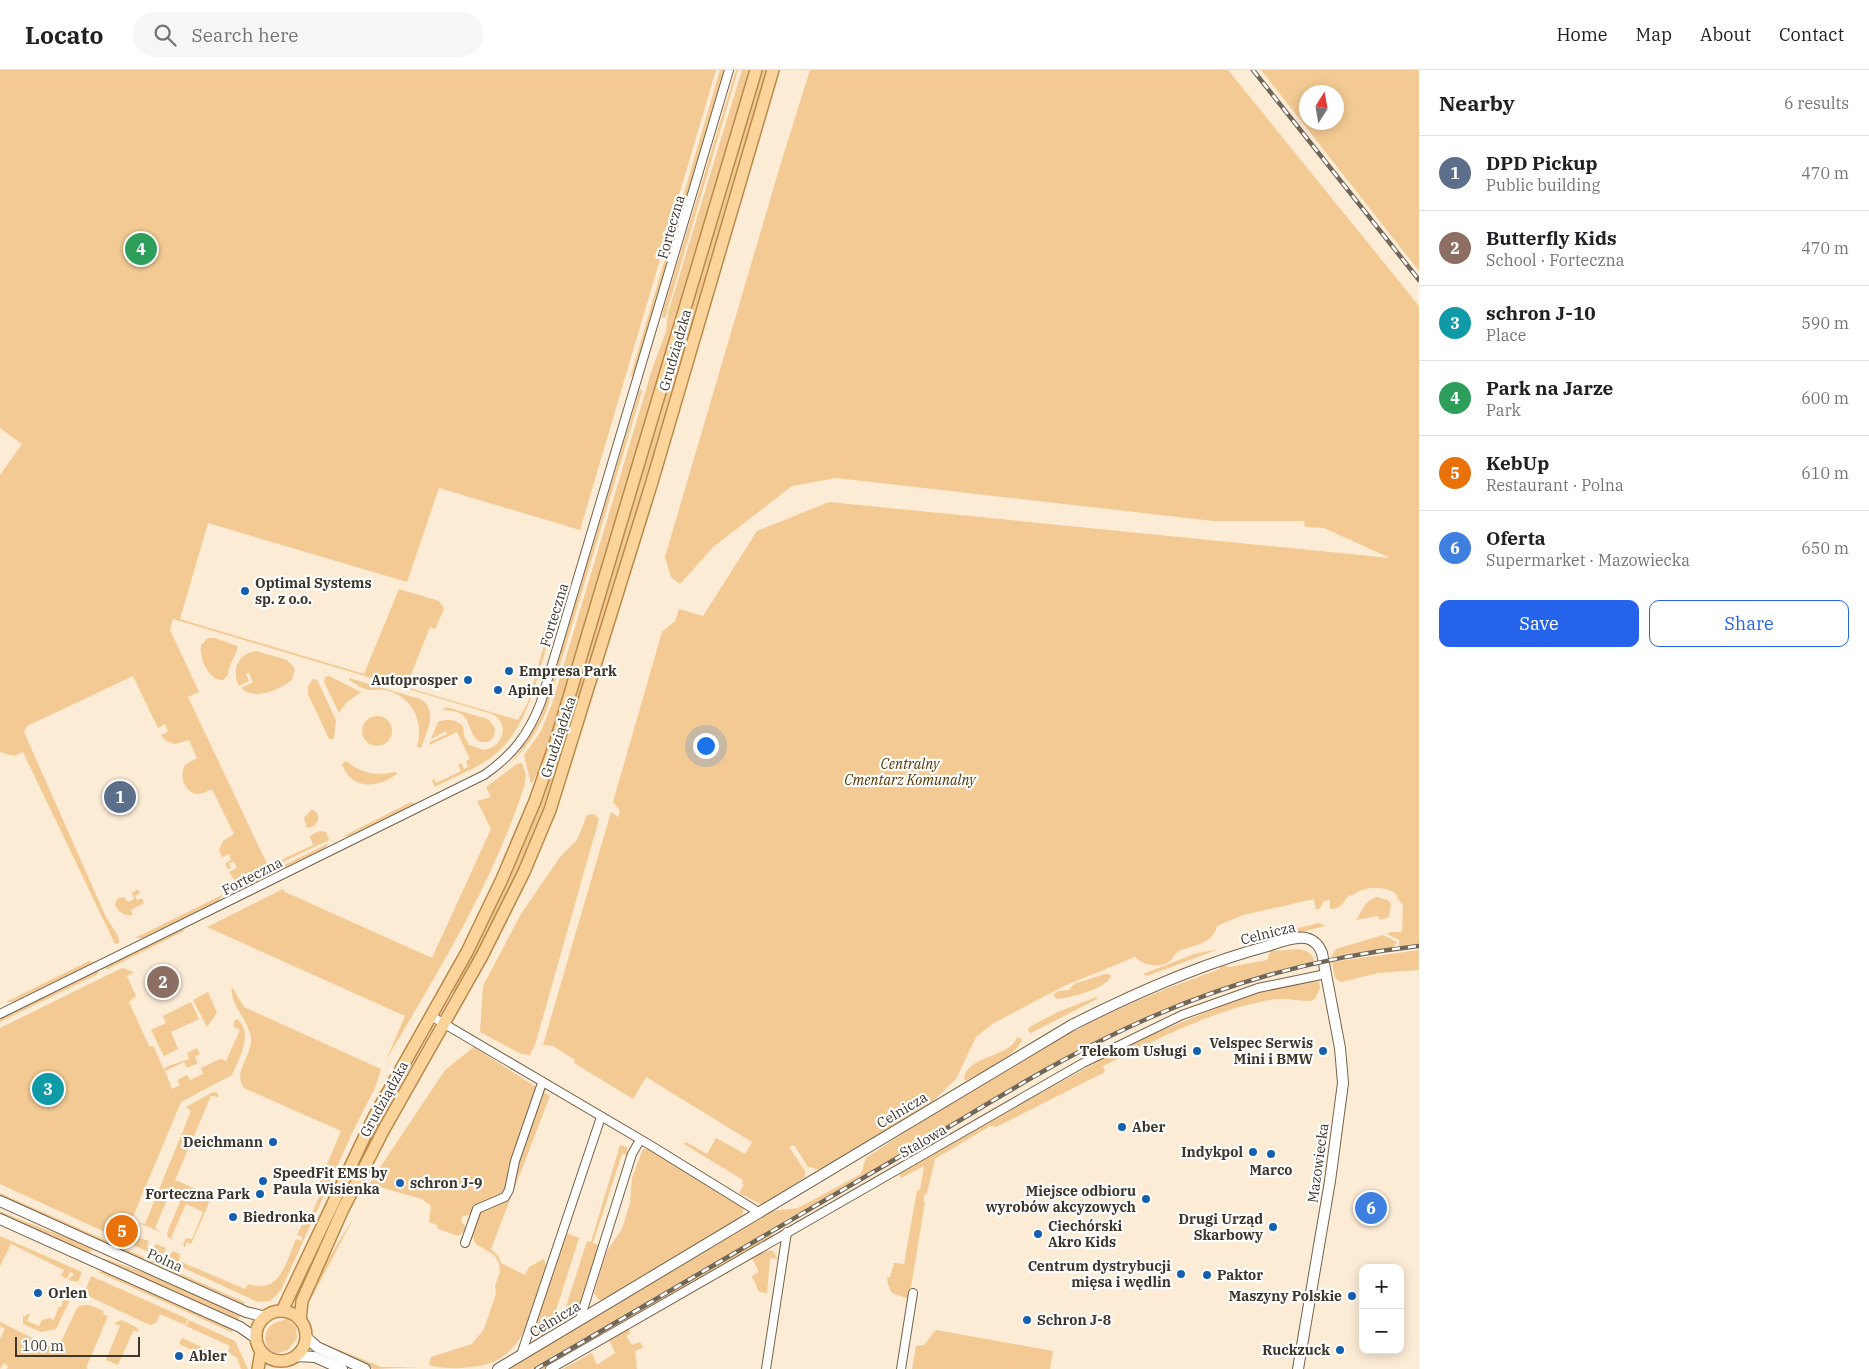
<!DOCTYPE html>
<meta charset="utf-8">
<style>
:root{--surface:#fff;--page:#f6f6f6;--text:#202124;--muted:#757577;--line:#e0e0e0;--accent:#2563eb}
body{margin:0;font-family:"IBM Plex Serif",serif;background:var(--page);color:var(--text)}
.controls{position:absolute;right:15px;bottom:15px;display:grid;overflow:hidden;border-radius:10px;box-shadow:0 2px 12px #0003}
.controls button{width:45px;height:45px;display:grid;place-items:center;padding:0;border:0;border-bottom:1px solid var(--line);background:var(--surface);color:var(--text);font:25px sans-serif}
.compass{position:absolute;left:1299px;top:15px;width:45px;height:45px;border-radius:50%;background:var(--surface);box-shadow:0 2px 12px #0003;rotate:11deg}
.scale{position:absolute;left:15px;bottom:12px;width:125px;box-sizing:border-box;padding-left:5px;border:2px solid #3e362b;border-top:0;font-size:14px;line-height:18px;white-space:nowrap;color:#3e362b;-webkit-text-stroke:4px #fff;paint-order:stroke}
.you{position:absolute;left:705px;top:675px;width:18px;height:18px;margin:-12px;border:4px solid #fff;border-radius:50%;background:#1a73e8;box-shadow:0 0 0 8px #1a73e833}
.badge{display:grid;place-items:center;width:32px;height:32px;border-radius:50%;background:var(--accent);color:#fff;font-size:16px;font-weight:700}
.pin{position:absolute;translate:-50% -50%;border:2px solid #fff;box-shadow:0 1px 5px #0006}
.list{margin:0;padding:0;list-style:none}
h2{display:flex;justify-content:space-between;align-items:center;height:65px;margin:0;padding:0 20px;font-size:21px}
h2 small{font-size:16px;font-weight:400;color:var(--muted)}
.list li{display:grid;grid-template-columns:32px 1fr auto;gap:15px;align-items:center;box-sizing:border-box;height:75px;padding:0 20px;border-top:1px solid var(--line)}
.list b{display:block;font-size:19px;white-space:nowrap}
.list p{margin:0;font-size:16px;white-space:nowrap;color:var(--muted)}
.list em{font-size:16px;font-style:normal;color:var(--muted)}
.actions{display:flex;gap:10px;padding:15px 20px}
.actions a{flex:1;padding:11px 0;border:1px solid var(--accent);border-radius:10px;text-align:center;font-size:18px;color:var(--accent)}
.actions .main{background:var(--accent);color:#fff}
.icon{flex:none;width:28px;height:28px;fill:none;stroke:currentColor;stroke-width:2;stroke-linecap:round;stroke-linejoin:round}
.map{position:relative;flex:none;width:1419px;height:1299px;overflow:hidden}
header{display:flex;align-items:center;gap:30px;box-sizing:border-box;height:70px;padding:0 25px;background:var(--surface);border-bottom:1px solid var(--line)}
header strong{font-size:24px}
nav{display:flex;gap:28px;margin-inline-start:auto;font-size:18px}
.search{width:350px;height:45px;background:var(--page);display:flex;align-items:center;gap:12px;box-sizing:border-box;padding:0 18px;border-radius:28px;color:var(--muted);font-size:19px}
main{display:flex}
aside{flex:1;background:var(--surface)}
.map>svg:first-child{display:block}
</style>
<header>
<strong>Locato</strong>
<div class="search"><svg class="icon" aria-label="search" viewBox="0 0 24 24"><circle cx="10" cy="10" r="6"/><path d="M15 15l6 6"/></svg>Search here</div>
<nav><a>Home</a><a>Map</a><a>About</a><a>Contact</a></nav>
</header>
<main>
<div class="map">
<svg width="1419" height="1299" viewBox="0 0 1419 1299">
<rect width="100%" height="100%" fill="#fcebd5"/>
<g fill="#f3ca93" fill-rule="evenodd">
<path d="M0,0h716l-136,460 -141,-42 -32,94 -199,-59 -28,96 184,55 35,-85 40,12 5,8 -9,20 -5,-2 -24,60 112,33 10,-18 18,-64 -5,-2 3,-3 4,1 2,2c-14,43 -22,98 -64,125 -16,10 -34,17 -51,26l-3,-6 2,-3 2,5 25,-12 -3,-6 3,-2 3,6 4,-2 -2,-6 4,-2 -13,-27 -28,13 1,-3 17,-8 -1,-3 -15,8 7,-17c10,-4 17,-3 25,4l1,10 5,9 15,5c19,-3 27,-27 8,-36l-319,-95 -3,11 29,62 -11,5 80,169 45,-21 -3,-9 9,-5 7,1 3,8 -92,44 -8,-12 8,-4 -3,-6 -5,1 2,5 -3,1 -3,-5 6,-4 -2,-6 -7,3 -3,-7 4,-9 11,-7 -22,-45c-4,2 -10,5 -15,5 -13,-2 -18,-19 -12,-29l12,-7 -8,-18 -14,4 -9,-3 -5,-6 7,-3 -3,-8 -7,4 -25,-52 -106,50 -3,6 82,185 12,19 1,7 -4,1 -92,-192 -9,4 -14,-4v-277l22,-31 -22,-16z"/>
<path d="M720,0h5l-2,6 -89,302 -3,-3z"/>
<path d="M736,0h2l-73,248h-3l1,-7z"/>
<path d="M742,0h9l-150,507 -60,191 -10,16 -7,-29 17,-24 11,-27 99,-331 15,-42 2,-18z"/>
<path d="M761,0h7l-204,684 -36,96 -66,131 -7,11 -3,1 59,-117 46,-120z"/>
<path d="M810,0h418l191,236v639l-20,2v-7l-12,-6 3,-2h12l1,-26 -9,-14c-13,-6 -31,-6 -43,4l-2,-1c-6,8 -8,14 -19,14v-9l-6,1 -4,7 -4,2 -2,-11 -71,16 -26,11c-5,19 -22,18 -38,25 -4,2 -4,5 -8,9 -9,9 -27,6 -36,-3l-71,29 -72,38 -16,13 -20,42 -23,22 -112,69 -13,-3 -14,-22 -5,2 16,24v6l-38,26 -7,1 -21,-11 5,-8 -2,-1 1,-4 -59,-36 2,-2 21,12 9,-16 29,16 7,-12 -106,-65 -13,22 -59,-36 1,-3 -22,-14 -10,-1 68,-233 7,5 2,-6 -7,-9 49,-170 13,-11 4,-12 24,7 54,-85 72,-29 561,56 -66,-30 -19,-1 -1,-6h-91l-377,-43 -44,8 -79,61 -33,37 -9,-7 -6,-20 115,-391z"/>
<path d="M1261,0h158v201zM1306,22h30v30h-30z"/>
<path d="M640,319l2,2 -96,321c-14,31 -32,52 -59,70l21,-16 10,-12 23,-37z"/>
<path d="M208,568h7l22,8c1,9 -9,17 -9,29l-5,5c-14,1 -24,-22 -22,-35z"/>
<path d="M256,581l31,9 8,9 -3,11c-13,10 -37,21 -51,8l12,-6 -4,-9 -3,1 3,7 -10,5c-8,-15 -1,-33 17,-35z"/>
<path d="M329,606l32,16 -15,11 -7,10 -15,-31 1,-5z"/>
<path d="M349,608l71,21c19,10 7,33 1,49l-4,-1c7,-23 -3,-49 -28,-56 -6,-2 -12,-1 -19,-1 -7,0 -15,-7 -21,-10z"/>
<path d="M313,609l4,1 19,40 -2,19h-5l-21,-45v-8z"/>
<path d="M446,637l42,12 7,9 -1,9 -6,5h-8c-17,-12 -3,-31 -37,-32z"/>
<circle cx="377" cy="661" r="15"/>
<path d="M346,691c17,13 29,15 50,11l1,2c-20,14 -45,17 -55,-10z"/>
<path d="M522,693l4,12 -2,12c-32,98 -86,185 -138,273l19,-44 -198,-89 76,-38 2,3 147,66 59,-129 -14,-28 14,-4 -5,-10 31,-23z"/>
<path d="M411,732l4,2 -65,32 -8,1z"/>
<path d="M312,739l6,5v6l-4,6 -7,2 -3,-10z"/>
<path d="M594,744l5,5 -64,226 -5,10 -9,-1 -41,-22 3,-46 38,-72 39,-57 17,-17 10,-25z"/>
<path d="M329,773l-5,6 -78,38h-7z"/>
<path d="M138,819l2,4 -5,3 2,4 5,-2 2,5 -13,7 2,5c-8,1 -16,-3 -18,-11l3,-6 6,-1 4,5 6,-3 -2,-6z"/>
<path d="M222,825l-4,7 -75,36h-8z"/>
<path d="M1377,827l11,3 3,4 -2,13 -9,3 -2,-4 -22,4c6,-9 10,-21 21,-23z"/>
<path d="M1319,853l6,3 -47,12 -1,-2 1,-3z"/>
<path d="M183,859l1,2 -78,39 -1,-3z"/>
<path d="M1383,865l14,7 -4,6 -62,9 5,-8z"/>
<path d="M1219,879l-72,27 -4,-2 51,-20z"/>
<path d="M1275,879v2c16,-1 33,-7 40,10l-61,16 -48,16 -117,52 -558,324h-24l266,-158 25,-3 63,-34 5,-16c92,-61 187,-123 290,-165 21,-9 43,-16 64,-24l2,-5 7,3 38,-7 4,-10z"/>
<path d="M1419,880v20l-41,3 -37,9 -6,-4 -3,-16z"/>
<path d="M89,891l5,2 -81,39h-7z"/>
<path d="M122,898l12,4 -7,4 9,20 -7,6 20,44 5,1 10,23 2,-3 23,-8 -2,-6 10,-5 3,6 -5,3 3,6 -11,5 -3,-6 -19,9 7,18 8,-4 -3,-5 10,-5 3,5 13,-6 -2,-6 19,-9 6,2 14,-31 -6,-3v-6l3,-2c17,14 2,40 -5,56l-51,27 -57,136 9,4 7,-4 9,3 -2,6 6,2 3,-5 10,4 -2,6 5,2 4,-5 7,3 -1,7 66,28 3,-5c33,11 38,-23 48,-45l5,2 1,-4 -5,-2 5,-10 5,-1 13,-29 -3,-7 24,-57 -97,-43c-12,-16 8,-32 7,-49 -1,-18 -22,-34 -19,-52l12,20 137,62 -6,19 -20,39 -74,163 -11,11 -12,1 -258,-118v-156z"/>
<path d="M98,900v4l-98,48v-3z"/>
<path d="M1105,904h4l2,2c-5,13 -41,22 -54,23l-4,-4 5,-4 11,-1 5,-6z"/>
<path d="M1319,911l1,7 -5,11 -4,2c-14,0 -28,-4 -42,-1 -59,11 -114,40 -166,66l2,6 -109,55 -6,-1 -55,33 -8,34 -2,1 -2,8h2l-16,97 -17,-6 -4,-9 -1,-7h3l4,-14 10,1 13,-74h3l4,-24 -23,12 -3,-5 233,-130 122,-50z"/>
<path d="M208,922l9,21 -10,14 -14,-27z"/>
<path d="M1096,927l1,2 -66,34 -3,-2 1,-4 29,-15z"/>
<path d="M191,932l8,17 -28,13 7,17 -14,7 -13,-26 15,-7 -3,-7z"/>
<path d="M1017,967l5,2c-2,15 -43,34 -56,42l-2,-2c2,-24 48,-22 53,-42z"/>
<path d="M474,977l76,49 -59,153 8,8 2,6 24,12 4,-8 15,-8 2,8c-15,44 -19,95 -75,100 -15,2 -28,2 -42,-2l2,-8 41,-13 12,-15 12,-35 -1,-8 5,-14 -1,-9 -5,-8 -18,-11 -4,-7 9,-26 -19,6 -1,5 3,2 2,6 -8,6 -20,-7 -1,-4 -8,-3 2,-16 -9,-7 -53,-15 76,-114z"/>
<path d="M385,1019l-43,82 -54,119 -2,-1 54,-118 40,-81z"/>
<path d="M213,1022l5,1v4l-7,-1 -36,84 37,16 -21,48 -4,-2 -2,6 -2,-3 3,-7 6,1 11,-27 -17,-8 -15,34 4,4 -7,-5 -1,-4 13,-31 -12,-5 -13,31 5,4 -21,-9 6,1 46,-113 -5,-4z"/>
<path d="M388,1032l3,1 -38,72 -53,120 -4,-1 73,-156z"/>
<path d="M620,1075l7,2v8l-5,-1 -29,89 6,2 -22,69 -11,7 -3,-5 24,-75 4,1z"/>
<path d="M643,1079h7l94,58 -2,10 -138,83h-5l-5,-7 13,-42 15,-22 8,-26 2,-25z"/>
<path d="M0,1123l244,109 1,3 -245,-109z"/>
<path d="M0,1141c30,14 61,23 91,36l1,4 -4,2 -88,-39z"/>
<path d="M354,1147l-43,82h-3l11,-25z"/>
<path d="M566,1163l13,5 -29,91 -7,9 -6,1 -4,-4z"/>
<path d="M771,1164l2,3 -116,66 -110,66h-9z"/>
<path d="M0,1166l82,36 -4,10 -10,-2 6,-6 -4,-2 -3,7 -6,-3 3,-6 -53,-26 -11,22z"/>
<path d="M762,1180l11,1 5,8 -8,-1 -3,35 -8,-1 -7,-16 7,-4 -8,-16z"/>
<path d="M101,1189h5l58,21 76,35 -2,5z"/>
<path d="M98,1202h8l128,58 -3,2z"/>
<path d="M91,1206l97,43 -3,6 -25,-11 -4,9 -6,2 -60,-28 -4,-8z"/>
<path d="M65,1224h4l2,4 -15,31 -15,3 -18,-8v-7l5,-3h2l-3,7 12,5 3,-6 9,-2 2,3 6,-14h2z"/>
<path d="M82,1235h7l15,6 -1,3 5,2 -22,52 2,1h-81l1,-3 -4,-3 -4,6v-30l5,-10 -5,-3v-4l57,28 20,-42z"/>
<path d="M287,1248l9,9 1,11 -9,12 -13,4c-11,-6 -14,-22 -2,-30 4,-3 10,-3 14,-6z"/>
<path d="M121,1250l15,7 3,5 -6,-1 -15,34 -12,-5 14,-34 -6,-3z"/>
<path d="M189,1250l46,21 13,28h-7l-4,-11 -9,-6 2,-6 -44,-20z"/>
<path d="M626,1256l5,7 -5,3 6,9 8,-3 3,6 -8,3 2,18h-75l30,-16 5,12 18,-12 -6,-14z"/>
<path d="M936,1260l117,21 -3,18h-138l4,-23 8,-1z"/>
<path d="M182,1268l37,17 -3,6 -37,-17z"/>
<path d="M330,1276l51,21h37l-44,2 -47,-21z"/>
</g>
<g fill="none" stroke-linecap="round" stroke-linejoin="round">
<g stroke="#74624a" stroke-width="10">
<g id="street">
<path d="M0,944l484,-239c28,-19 45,-41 57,-73l188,-632"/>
<path d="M431,946l219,129 110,68"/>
<path d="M465,1173l12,-34 28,-12 4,-7 6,-29 27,-78"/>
<path d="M580,1249l52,-165 8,-14"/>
<path d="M521,1285l80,-238"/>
<path d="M550,1299l533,-306 99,-48 76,-27 68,-14"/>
<path d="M766,1299l21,-137"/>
<path d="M901,1299l12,-76"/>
</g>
</g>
<g stroke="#74624a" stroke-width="12">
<g id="secondary">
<path d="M0,1131l246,111 20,5"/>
<path d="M0,1149l240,108 16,11"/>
<path d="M306,1267l11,10 48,22"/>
<path d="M296,1286l19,1 27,12"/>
<path d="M498,1299l574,-344c63,-32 128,-61 196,-79 11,-4 26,-10 38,-8 8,2 13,7 16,15l18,95 3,35 -13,98 -32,188"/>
</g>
</g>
<g stroke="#b88a4a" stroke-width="14">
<g id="primary">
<path d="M282,1241l91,-192 94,-167 35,-73 33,-78 20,-57 201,-674"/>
<circle cx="281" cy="1266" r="25"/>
<path d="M300,1250l2,-19 41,-92 40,-78 99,-175 42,-84 26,-62 102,-328 121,-412"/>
<path d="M258,1299l3,-17"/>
</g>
</g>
<use href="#street" stroke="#fff" stroke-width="8"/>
<use href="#secondary" stroke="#fff" stroke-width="10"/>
<use href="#primary" stroke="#fbd49c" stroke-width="11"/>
<g stroke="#716759" stroke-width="4.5">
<g id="rail">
<path d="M1253,0l166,210"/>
<path d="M536,1299c117,-68 234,-137 351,-205 88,-52 175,-109 269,-149 84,-36 172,-59 263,-69"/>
</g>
</g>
<use href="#rail" stroke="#fff" stroke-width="2.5" stroke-dasharray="8" stroke-linecap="butt"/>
</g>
<g fill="#1460af" stroke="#fff" stroke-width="2">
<circle cx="245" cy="521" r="5"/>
<circle cx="509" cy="601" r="5"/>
<circle cx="468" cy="610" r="5"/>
<circle cx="498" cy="620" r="5"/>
<circle cx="1197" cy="981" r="5"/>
<circle cx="1323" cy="981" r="5"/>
<circle cx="1122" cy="1057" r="5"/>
<circle cx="273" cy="1072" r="5"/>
<circle cx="1253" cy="1082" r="5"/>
<circle cx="1271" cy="1084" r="5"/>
<circle cx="263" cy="1111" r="5"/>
<circle cx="400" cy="1113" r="5"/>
<circle cx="260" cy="1124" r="5"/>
<circle cx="1146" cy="1129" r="5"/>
<circle cx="233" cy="1147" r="5"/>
<circle cx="1273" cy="1157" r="5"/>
<circle cx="1038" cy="1164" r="5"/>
<circle cx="1181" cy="1204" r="5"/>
<circle cx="1207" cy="1205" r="5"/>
<circle cx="38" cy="1223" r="5"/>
<circle cx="1352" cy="1226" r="5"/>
<circle cx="1027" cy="1250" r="5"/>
<circle cx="1340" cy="1280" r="5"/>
<circle cx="179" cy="1286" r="5"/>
</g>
<g text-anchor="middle" stroke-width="4.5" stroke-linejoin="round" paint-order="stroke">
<g font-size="14" fill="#3e362b" stroke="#fff">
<text transform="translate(671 157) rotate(-74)" y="5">Forteczna</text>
<text transform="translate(675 280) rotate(-74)" y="5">Grudziądzka</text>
<text transform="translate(554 545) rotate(-73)" y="5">Forteczna</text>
<text transform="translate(558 667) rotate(-72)" y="5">Grudziądzka</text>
<text transform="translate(252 806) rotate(-27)" y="5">Forteczna</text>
<text transform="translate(1268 863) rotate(-14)" y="5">Celnicza</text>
<text transform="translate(384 1029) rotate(-61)" y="5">Grudziądzka</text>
<text transform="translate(902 1040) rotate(-31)" y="5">Celnicza</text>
<text transform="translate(923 1071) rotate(-30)" y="5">Stalowa</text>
<text transform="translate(1318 1093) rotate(-82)" y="5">Mazowiecka</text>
<text transform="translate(165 1190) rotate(24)" y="5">Polna</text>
<text transform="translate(555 1249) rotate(-31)" y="5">Celnicza</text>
</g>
<g font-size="14" font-weight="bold" fill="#3e362b" stroke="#fff" text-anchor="start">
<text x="255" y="518">Optimal Systems<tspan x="255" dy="16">sp. z o.o.</tspan></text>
<text x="519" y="606">Empresa Park</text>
<text x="458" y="615" text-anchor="end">Autoprosper</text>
<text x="508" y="625">Apinel</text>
<text x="1313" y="978" text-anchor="end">Velspec Serwis<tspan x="1313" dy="16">Mini i BMW</tspan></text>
<text x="1187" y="986" text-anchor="end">Telekom Usługi</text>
<text x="1132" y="1062">Aber</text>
<text x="263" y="1077" text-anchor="end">Deichmann</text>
<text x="1243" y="1087" text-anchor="end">Indykpol</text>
<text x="1271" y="1105" text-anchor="middle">Marco</text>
<text x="273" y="1108">SpeedFit EMS by<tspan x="273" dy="16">Paula Wisienka</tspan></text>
<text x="410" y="1118">schron J-9</text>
<text x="1136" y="1126" text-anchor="end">Miejsce odbioru<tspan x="1136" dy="16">wyrobów akcyzowych</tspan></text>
<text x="250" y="1129" text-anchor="end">Forteczna Park</text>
<text x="243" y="1152">Biedronka</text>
<text x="1263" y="1154" text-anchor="end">Drugi Urząd<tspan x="1263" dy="16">Skarbowy</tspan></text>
<text x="1048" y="1161">Ciechórski<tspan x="1048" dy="16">Akro Kids</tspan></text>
<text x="1171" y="1201" text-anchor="end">Centrum dystrybucji<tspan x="1171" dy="16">mięsa i wędlin</tspan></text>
<text x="1217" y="1210">Paktor</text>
<text x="48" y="1228">Orlen</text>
<text x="1342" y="1231" text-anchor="end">Maszyny Polskie</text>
<text x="1037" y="1255">Schron J-8</text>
<text x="1330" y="1285" text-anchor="end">Ruckzuck</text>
<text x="189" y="1291">Abler</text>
</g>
<g font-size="14" font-style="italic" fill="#543500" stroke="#fff">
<text x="910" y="699">Centralny<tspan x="910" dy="16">Cmentarz Komunalny</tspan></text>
</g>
</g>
</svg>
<div class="controls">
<button>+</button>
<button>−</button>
</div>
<svg class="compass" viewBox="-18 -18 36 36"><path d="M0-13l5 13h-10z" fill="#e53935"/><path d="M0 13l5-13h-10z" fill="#757577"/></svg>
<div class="scale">100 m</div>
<div class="you"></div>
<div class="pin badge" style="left:120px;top:727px;background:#5c6f8a">1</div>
<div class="pin badge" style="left:163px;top:912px;background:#8d6e63">2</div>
<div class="pin badge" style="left:48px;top:1019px;background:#0f9aa8">3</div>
<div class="pin badge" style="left:141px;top:179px;background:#2e9e5b">4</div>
<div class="pin badge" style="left:122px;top:1161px;background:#e8710a">5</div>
<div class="pin badge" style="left:1371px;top:1138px;background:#3f7fe0">6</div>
</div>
<aside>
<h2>Nearby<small>6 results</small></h2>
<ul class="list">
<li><span class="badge" style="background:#5c6f8a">1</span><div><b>DPD Pickup</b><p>Public building</p></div><em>470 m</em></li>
<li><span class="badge" style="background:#8d6e63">2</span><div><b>Butterfly Kids</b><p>School · Forteczna</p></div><em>470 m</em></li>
<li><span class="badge" style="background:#0f9aa8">3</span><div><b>schron J-10</b><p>Place</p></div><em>590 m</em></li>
<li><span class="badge" style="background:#2e9e5b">4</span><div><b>Park na Jarze</b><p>Park</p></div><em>600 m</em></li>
<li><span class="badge" style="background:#e8710a">5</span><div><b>KebUp</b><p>Restaurant · Polna</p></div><em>610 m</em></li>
<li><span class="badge" style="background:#3f7fe0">6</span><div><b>Oferta</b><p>Supermarket · Mazowiecka</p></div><em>650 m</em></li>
</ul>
<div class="actions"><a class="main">Save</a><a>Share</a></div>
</aside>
</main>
